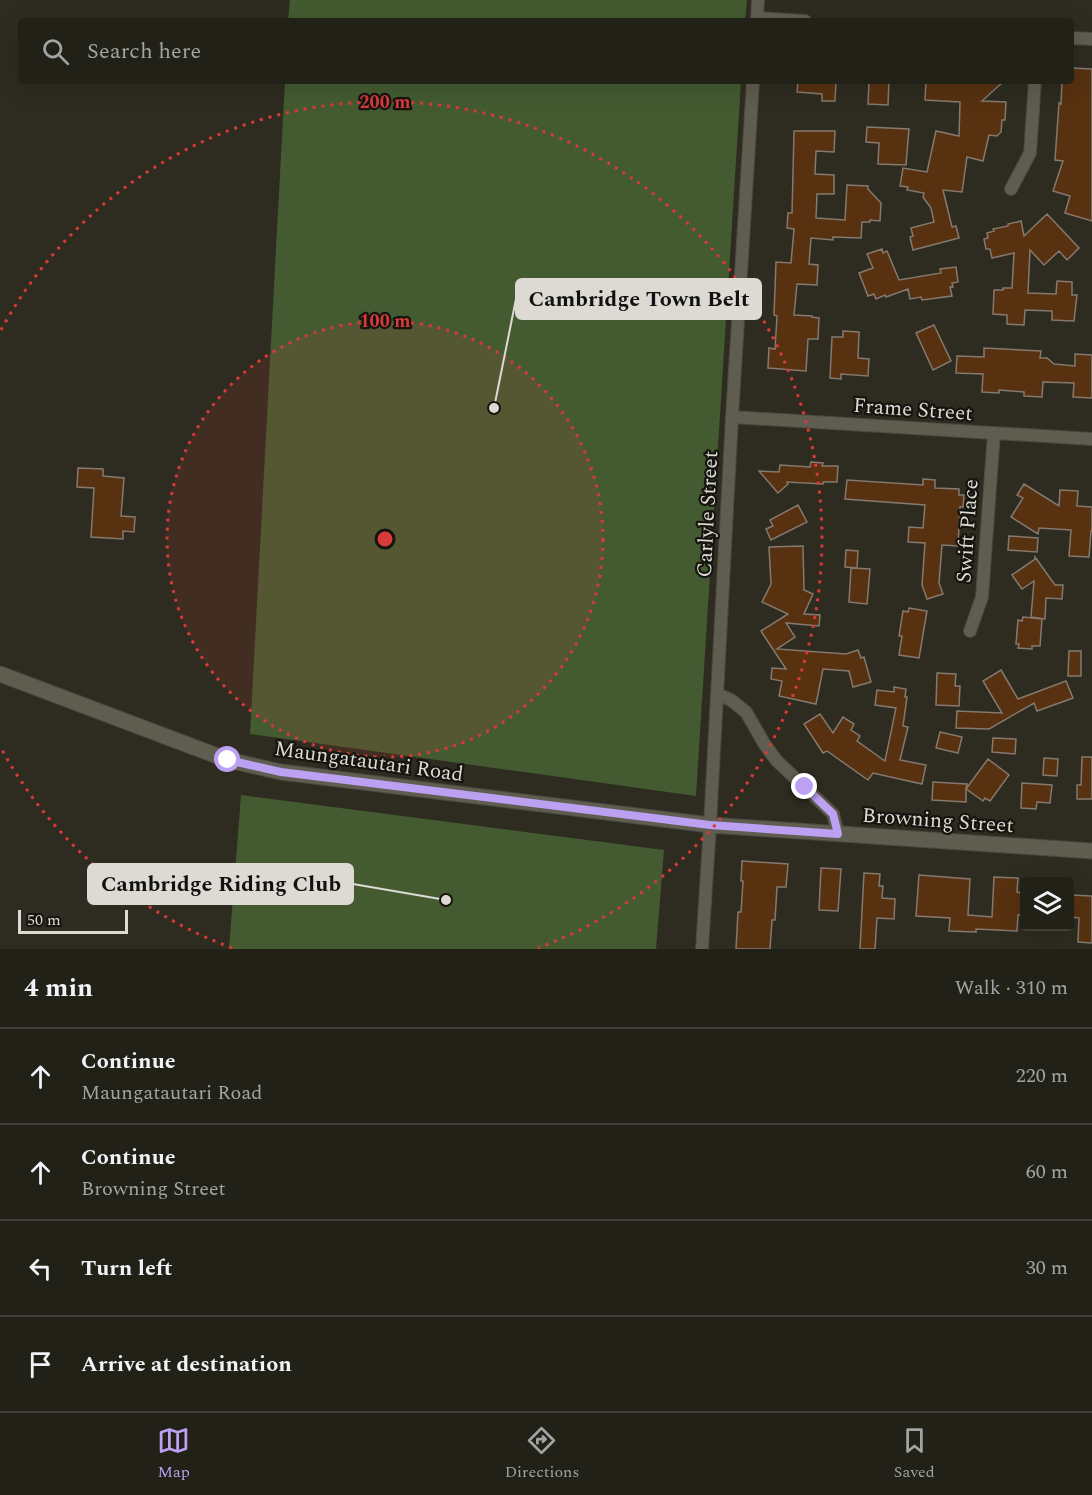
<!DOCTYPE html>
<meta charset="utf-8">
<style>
:root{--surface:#222118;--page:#2a2921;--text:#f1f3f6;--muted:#a2a3a2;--line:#3f3e37;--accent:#bca0f2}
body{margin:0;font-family:Spectral,serif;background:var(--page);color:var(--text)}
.controls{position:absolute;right:18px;bottom:18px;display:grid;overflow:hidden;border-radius:6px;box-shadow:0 6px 24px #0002}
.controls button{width:54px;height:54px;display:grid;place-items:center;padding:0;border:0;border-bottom:2px solid var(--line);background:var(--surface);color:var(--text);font:30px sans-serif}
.scale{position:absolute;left:18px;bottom:15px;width:110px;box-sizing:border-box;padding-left:6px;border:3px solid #dcdad3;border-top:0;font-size:16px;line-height:21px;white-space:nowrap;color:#dcdad3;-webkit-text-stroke:4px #15140f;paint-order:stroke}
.stop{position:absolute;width:18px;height:18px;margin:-14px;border:4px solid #bca0f2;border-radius:50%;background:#fff}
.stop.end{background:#bca0f2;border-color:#fff;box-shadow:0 2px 6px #0008}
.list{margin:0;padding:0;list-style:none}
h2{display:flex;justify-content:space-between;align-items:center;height:78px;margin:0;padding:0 24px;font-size:26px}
h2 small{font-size:20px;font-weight:400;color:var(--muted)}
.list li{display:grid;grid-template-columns:39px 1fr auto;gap:18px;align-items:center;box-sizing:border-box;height:96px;padding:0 24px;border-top:2px solid var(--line)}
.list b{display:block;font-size:22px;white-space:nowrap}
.list p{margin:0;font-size:20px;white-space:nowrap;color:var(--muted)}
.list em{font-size:20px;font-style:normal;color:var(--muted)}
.icon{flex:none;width:33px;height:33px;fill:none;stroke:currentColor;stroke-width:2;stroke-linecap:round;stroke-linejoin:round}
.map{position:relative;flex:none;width:1092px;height:949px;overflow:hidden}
.search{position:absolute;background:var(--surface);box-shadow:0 6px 24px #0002;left:18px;right:18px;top:18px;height:66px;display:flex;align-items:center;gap:15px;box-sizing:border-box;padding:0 21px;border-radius:6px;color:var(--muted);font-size:22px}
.sheet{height:462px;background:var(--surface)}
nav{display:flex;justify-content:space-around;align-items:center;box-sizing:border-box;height:84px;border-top:2px solid var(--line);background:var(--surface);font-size:16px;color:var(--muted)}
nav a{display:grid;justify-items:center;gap:3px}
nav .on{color:var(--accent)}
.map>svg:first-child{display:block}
</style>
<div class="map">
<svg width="1092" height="949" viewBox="0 0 1092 949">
<rect width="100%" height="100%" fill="#2e2c20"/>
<g fill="#445b31">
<path d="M290,0h457l-2,21h-457z"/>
<path d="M285,81h456l-45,715 -446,-62z"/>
<path d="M241,795l423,55 -8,99h-427z"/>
</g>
<g fill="#573110" stroke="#85796f" stroke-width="1.5">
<path d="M1071,68l21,1v152l-27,-8 5,-17 -17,-5 10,-30 -8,-1 4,-57 2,1 1,-23h9z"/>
<path d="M798,81h38l-1,20h-13v-7l-25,-2z"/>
<path d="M869,81h20l-1,24 -20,-1z"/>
<path d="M926,81h78l-22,20 24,1 -1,18h-3l-1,12 -4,4 -8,-1 -6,26 -16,-4 -5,35 -19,-2 9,37 4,-1 3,12 -46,12 -3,-13 3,-1 -2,-8 23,-6 -3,-14 -8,-11 1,-4 -17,-3 1,-3 -8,-1 3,-18 24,4 9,-41 23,5 1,-34 -35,-2z"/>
<path d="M867,127l42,2 -3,36 -28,-1 1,-21 -13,-1z"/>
<path d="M794,131h41l-1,21 -18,-1 -1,23 19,1v19h-17l-1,24 29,2 2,-35 21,1v3l13,14 -1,18 -10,-1v2h-8l-1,16 -28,-1v3l-22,-2 -2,26 9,1 -1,20 -20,-1 -3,31 18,1v1l7,1 -1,21h-10l-2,32 -38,-3 1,-20 6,1 2,-33 -3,-1 2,-53 15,1 3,-34 -7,-1 1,-15h4z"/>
<path d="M1047,214l32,34 -12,12 -8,-9 -15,14 -14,-15 -2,43 28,1 1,-13 15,1v13h5l-3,26 -22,-1v-9l-27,-1 -1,15 -17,-1v-9l-14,-1 1,-24h9v-2h9l2,-35 -22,5 -2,-9h-4l-2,-10 4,-1 -1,-5 7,-2 -1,-2 15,-3v-2l13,-3 3,15z"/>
<path d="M882,249l1,4 4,-2 12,29 42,-7 -1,-4 16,-2 2,15 -6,1 1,4h-3l2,9 -30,4 -1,-3 -11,2 -2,-10 -22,8 -1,-2 -9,4 -2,-5 -6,2 -9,-23 14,-5 -6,-14z"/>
<path d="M934,325l17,36 -18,9 -17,-37z"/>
<path d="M843,331l16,1 -1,26 11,1 -1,17 -27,-2v5l-11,-1 2,-41h11z"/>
<path d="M984,348l57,3 -1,7h7l7,6 21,2v-12l17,1v43l-19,-1 1,-14 -31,-1 -1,15 -18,-1v-4l-25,-2v3l-17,-1 1,-18 -27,-1 1,-17 27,1z"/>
<path d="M811,462l12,1 -1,3h16l-1,16h-14v2l-36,-2 1,2 -10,9 -19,-22 20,1 1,-7 30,2z"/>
<path d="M78,468l25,1v7l21,2 -3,38 14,1 -1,15 -11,-1v8l-32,-2 3,-49 -17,-1z"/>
<path d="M923,479l12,1v8l24,1v6h5l-1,12h-3l-2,39 -16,-1 -3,38 4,11 -16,5 -5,-14 3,-42 -17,-1 1,-15 14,1 2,-23 -80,-6 2,-19 76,5z"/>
<path d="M1024,484l35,22 1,-16 18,1 -1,15 15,1v24h-1l-2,26 -20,-1 2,-26 -32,-2 -1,6 -27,-17 12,-19 -6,-3z"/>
<path d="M798,505l9,17 -36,18 -5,-11 7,-3 -3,-6z"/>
<path d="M1009,536l29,2 -1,14 -29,-2z"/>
<path d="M803,546l1,44 9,4 -9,20 16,1 -1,11 -33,-3 9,14 -18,12 69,5 12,-4 3,8 3,-1 7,25 -18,5 -4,-16 -26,-2 -7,35 -37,-8 3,-15 -11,-2 1,-11 14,1 -25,-38 27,-17 -26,-12 9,-18 -2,-37z"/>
<path d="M846,550l12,1 -1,17 -12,-1z"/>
<path d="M1035,557l20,28h8l-1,14 -16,-1 -1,21 -14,-2 3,-36 -12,8 -10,-14 23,-16z"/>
<path d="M851,568l19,1 -3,35 -18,-2z"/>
<path d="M909,608l18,3 -8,47 -20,-3 3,-19h-3l4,-25 5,1z"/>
<path d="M1023,617l19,2 -2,27h-8v3l-14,-1 1,-4h-3l2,-24 4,1z"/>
<path d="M1069,651h12v25h-13z"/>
<path d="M1001,670l17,29 48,-18 7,17 -36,13 -3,-8 -45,26 -33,-1 1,-17 45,2 -19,-32z"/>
<path d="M937,673l19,1 -1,12h5l-1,20 -23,-1z"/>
<path d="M894,687l12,2 -1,8h2l-4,29 5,1 -8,33 26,5 -4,19 -49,-11 -5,7 -41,-29 -4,2 -19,-29 16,-10 13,19 10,-16 11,7 -3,6 9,6 -3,5 28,20 11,-53 -21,-3 2,-15 17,2z"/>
<path d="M940,732l22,5 -4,16 -22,-5z"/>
<path d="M993,738l23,1 -1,15 -23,-2z"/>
<path d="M1082,757h10v42h-15v-14h4z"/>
<path d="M1044,758l14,1 -1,17 -14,-1z"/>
<path d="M988,759l21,16 -19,26 -5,-3 -2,3 -17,-12v13l-34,-2 1,-18 34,2 -1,5z"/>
<path d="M1022,783l30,2 -2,18 -13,-1 -1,7 -15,-1z"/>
<path d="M742,861l46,3 -2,23h-9l-2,33h-3l-2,29h-34l2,-37h3l2,-31h-2z"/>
<path d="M821,868l20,1 -3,42 -19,-1z"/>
<path d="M864,873l16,1 -1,12h4l-1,12 13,1 -1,20 -17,-1 -2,31h-15z"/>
<path d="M919,875l51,4 -2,36 24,2 2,-40 24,1 -1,14 7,1v22h-6l-1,16 -41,-2v3l-27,-1 1,-13 -34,-2z"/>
<path d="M1070,895l22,1v47l-14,-1 1,-24 -9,-1z"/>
</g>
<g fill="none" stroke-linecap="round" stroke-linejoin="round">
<g stroke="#49473e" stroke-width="14">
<g id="minor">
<path d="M757,18l48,3"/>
<path d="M757,21l1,-21"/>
<path d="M1071,38l21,1"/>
<path d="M1011,189l19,-36 5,-72"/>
<path d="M732,417l360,22"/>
<path d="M970,631l12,-34 12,-164"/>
<path d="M717,694l14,6 15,12 19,33 12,16 56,53 5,20"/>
<path d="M702,949l8,-124 22,-408 21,-336"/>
</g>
</g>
<g stroke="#49473e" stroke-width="17">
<path id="tertiary" d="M0,674l228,86 53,12 429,53 382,26"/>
</g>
<use href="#minor" stroke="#5f5d4f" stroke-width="12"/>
<use href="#tertiary" stroke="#5f5d4f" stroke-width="15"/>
</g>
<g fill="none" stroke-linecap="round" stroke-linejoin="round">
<path stroke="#bca0f2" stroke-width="8" d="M228,760l53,12 429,53 128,9 -5,-20 -28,-27"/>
</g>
<circle cx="385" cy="539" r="218" fill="#d73a39" fill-opacity=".12"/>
<g fill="none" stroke="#d73a39" stroke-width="3" stroke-dasharray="3 6">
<circle cx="385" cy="539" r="218"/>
<path d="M232 948A437 437 0 0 1 1 748M1 330A437 437 0 1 1 538 948"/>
</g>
<g text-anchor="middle" stroke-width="4.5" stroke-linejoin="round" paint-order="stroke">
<g font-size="21" fill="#dcdad3" stroke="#15140f">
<text transform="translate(913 409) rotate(4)" y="7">Frame Street</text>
<text transform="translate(707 514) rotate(-87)" y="7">Carlyle Street</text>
<text transform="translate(967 531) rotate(-86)" y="7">Swift Place</text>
<text transform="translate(369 761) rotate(8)" y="7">Maungatautari Road</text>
<text transform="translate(938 820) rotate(4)" y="7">Browning Street</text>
</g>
</g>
<circle cx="385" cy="539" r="9" fill="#d73a39" stroke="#15140f" stroke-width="3"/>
<g font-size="18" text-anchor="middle" font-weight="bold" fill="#d73a39" stroke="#15140f" stroke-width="4.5" stroke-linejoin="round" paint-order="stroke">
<text x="385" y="108">200 m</text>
<text x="385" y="327">100 m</text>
</g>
<path fill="none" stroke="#dcdad3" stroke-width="2" d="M494 408L516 299M446 900L353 884"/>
<g fill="#dcdad3" stroke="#15140f" stroke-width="2">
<circle cx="494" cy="408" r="6"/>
<circle cx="446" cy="900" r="6"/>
</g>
<g fill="#dcdad3" stroke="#dcdad3" stroke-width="2">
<rect x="516" y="279" width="245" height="40" rx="6"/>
<rect x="88" y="864" width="265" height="40" rx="6"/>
</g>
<g font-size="22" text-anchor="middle" font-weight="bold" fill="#111">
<text x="639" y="306">Cambridge Town Belt</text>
<text x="221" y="891">Cambridge Riding Club</text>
</g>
</svg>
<div class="controls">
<button><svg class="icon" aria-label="layers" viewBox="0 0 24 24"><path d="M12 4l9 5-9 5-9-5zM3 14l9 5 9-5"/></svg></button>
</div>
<div class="scale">50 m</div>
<div class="stop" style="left:228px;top:760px"></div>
<div class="stop end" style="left:805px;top:787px"></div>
<div class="search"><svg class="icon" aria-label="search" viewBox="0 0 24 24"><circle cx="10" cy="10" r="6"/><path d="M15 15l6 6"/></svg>Search here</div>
</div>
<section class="sheet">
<h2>4 min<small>Walk · 310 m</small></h2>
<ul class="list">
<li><svg class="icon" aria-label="ahead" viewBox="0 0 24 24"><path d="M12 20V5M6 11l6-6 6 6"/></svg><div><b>Continue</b><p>Maungatautari Road</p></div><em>220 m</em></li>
<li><svg class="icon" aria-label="ahead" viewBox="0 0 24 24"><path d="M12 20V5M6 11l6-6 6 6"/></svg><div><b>Continue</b><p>Browning Street</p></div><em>60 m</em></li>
<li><svg class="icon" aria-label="left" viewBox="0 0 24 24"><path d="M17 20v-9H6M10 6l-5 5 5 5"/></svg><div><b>Turn left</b></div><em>30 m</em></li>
<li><svg class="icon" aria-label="arrive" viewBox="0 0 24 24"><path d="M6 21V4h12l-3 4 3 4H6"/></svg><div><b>Arrive at destination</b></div></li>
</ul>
</section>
<nav>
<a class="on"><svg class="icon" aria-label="map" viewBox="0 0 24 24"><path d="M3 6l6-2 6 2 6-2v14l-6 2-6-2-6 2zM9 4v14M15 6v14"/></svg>Map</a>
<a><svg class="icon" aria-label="directions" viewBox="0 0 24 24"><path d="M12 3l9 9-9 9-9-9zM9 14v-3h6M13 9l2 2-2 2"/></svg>Directions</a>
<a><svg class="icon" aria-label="saved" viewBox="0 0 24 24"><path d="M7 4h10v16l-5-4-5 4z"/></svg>Saved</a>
</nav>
